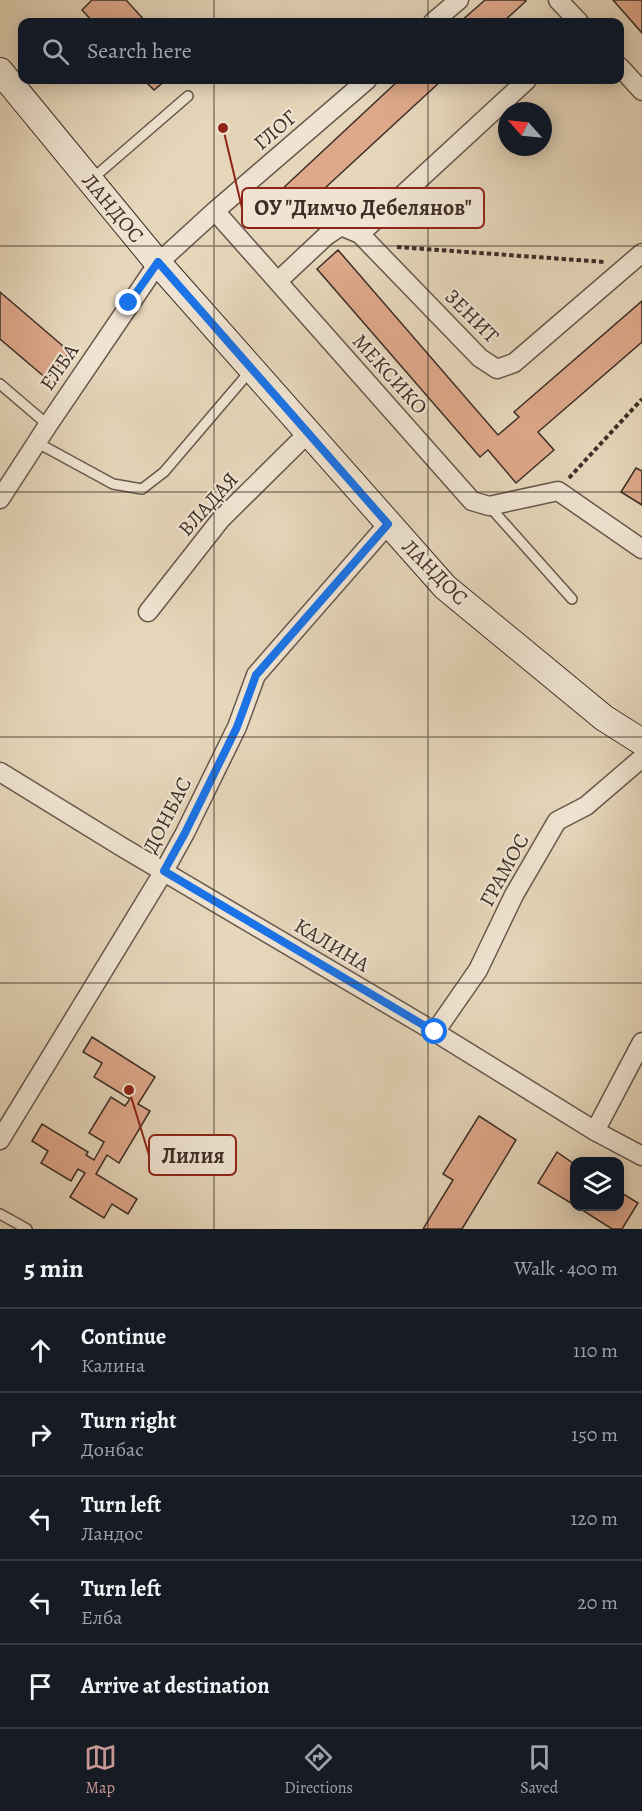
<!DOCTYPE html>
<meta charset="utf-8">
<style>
:root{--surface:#171b24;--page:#20242c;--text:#f1f3f6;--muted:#9ea1a6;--line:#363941;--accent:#c59692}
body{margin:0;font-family:Alegreya,serif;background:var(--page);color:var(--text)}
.controls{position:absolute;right:18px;bottom:18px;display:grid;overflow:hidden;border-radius:12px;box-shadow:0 3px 15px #0003}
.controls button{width:54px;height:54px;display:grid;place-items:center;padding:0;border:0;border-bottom:2px solid var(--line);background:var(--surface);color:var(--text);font:30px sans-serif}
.compass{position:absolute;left:498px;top:102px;width:54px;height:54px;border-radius:50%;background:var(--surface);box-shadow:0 3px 15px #0003;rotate:297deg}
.stop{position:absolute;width:18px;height:18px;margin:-14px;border:4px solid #1a73e8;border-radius:50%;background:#fff}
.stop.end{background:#1a73e8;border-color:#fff;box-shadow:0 2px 6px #0008}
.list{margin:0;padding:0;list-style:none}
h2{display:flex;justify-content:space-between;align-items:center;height:78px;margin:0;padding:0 24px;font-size:26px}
h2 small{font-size:20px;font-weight:400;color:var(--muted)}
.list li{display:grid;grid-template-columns:39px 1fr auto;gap:18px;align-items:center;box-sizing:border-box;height:84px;padding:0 24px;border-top:2px solid var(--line)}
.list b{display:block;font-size:22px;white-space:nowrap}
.list p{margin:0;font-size:20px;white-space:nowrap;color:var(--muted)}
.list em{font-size:20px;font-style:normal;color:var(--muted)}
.icon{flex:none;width:33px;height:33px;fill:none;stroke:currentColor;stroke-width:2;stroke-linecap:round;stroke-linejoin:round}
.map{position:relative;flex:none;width:642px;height:1229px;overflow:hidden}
.search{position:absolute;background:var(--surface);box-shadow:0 3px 15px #0003;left:18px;right:18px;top:18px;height:66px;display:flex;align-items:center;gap:15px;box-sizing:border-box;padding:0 21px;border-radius:12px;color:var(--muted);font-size:22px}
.sheet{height:498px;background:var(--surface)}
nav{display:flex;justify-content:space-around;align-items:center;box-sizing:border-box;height:84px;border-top:2px solid var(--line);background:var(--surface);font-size:16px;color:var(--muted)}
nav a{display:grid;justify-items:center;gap:3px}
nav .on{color:var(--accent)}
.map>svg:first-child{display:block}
</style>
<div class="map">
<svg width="642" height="1229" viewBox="0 0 642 1229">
<rect width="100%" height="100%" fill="#e6d6ba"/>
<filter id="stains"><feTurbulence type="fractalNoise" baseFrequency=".00333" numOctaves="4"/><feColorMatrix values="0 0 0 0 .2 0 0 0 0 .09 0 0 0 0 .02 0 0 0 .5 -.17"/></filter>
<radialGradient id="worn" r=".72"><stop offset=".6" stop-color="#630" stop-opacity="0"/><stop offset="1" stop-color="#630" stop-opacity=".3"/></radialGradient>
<g fill="#dea88b" stroke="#3d2e27" stroke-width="1.5">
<path d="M92,0h34l20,22h-53l-11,-12z"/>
<path d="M485,0h40l1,1 -23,21h-43z"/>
<path d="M613,0h29v33z"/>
<path d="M144,80h22l-12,10z"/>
<path d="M399,80h43l-143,132 -19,-21z"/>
<path d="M338,250l160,185 21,-18 -5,-5 128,-111v41l-104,90 16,18 -38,33 -28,-33 -8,7 -163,-188z"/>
<path d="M0,292l70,60 -23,27 -47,-40z"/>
<path d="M636,468l6,3v34l-21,-13z"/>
<path d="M92,1037l63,40 -17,27 12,7 -31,52 -12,-8 -11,19 41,25 -9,15 -16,-10 -8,14 -34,-21 15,-24 -7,-4 -7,12 -30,-18 7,-12 -16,-10 10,-17 46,28 -2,3 8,5 10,-18 -15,-9 22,-36 14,9 5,-7 -36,-22 8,-14 -19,-11z"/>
<path d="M479,1116l37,24 -54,89h-39l30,-49 -10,-6z"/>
<path d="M557,1152l17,12v41l-36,-22z"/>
<path d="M620,1192l18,11 -16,26h-10l-36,-23h44z"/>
</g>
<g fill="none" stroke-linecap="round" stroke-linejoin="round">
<g stroke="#67584c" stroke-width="12">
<g id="lane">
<path d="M92,179l96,-83"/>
<path d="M0,384l48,41"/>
<path d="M36,442l77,42 29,5 22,-17 87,-102"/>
<path d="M489,506l83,93"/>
<path d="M0,1214l27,15"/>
</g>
</g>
<g stroke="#67584c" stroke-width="21">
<g id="street">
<path d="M558,0l21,22"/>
<path d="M433,22l26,-22"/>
<path d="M620,67l22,24"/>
<path d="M215,211l257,290 17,5 69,-15 84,58"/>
<path d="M360,234l167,-154"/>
<path d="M278,281l48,-45 15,-10 19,8 120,124 17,11 17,-6 128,-110"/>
<path d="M0,499l48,-74 110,-162 57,-52 152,-131"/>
<path d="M148,612l73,-93 88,-87"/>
<path d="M0,772l122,75 313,185 160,99 47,25"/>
<path d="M435,1032l43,-62 36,-75 43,-74 29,-15 56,-48"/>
<path d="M595,1131l47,-89"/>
<path d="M0,1140l164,-269 21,-38 52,-106 19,-52 132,-151"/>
</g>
</g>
<g stroke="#3d2e27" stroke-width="28">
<path id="secondary" d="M0,71l158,192 287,324 159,131 38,24"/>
</g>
<g stroke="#3d2e27" stroke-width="4" stroke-dasharray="4.5 3" stroke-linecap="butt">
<path d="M397,247l208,15"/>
<path d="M569,478l73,-79"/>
</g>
<use href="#lane" stroke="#efe4d2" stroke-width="9"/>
<use href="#street" stroke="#efe4d2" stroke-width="18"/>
<use href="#secondary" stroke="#efe4d2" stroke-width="26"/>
</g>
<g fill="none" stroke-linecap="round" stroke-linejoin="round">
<path stroke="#1a73e8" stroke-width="8" d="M129,303l29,-41 230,262 -132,151 -19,52 -52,106 -21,38 271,161"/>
</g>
<path fill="none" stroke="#3d2e27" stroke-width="1.5" stroke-opacity="0.55" d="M214,0v22M428,0v22M214,80v1149M428,80v1149M0,246h642M0,492h642M0,737h642M0,983h642"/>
<g text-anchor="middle" stroke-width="4.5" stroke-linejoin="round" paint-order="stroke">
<g font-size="21" fill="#3d2e27" stroke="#efe4d2">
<text transform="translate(275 130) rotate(-41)" y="7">ГЛОГ</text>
<text transform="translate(113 208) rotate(50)" y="7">ЛАНДОС</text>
<text transform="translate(472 316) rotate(45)" y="7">ЗЕНИТ</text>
<text transform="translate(59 367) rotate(-56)" y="7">ЕЛБА</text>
<text transform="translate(390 374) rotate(48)" y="7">МЕКСИКО</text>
<text transform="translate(208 504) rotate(-48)" y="7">ВЛАДАЯ</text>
<text transform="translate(435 572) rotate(45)" y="7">ЛАНДОС</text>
<text transform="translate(167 815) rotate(-63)" y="7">ДОНБАС</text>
<text transform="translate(504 870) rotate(-61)" y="7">ГРАМОС</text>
<text transform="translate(332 945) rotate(31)" y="7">КАЛИНА</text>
</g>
</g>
<path fill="none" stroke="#8f2418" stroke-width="2" d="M223 128L242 208M129 1090L149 1155"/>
<g fill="#8f2418" stroke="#efe4d2" stroke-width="2">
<circle cx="223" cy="128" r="6"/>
<circle cx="129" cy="1090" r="6"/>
</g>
<g fill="#efe4d2" stroke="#8f2418" stroke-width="2">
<rect x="242" y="188" width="242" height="40" rx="6"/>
<rect x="149" y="1135" width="87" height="40" rx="6"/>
</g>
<g font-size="22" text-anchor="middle" font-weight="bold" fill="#3d2e27">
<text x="363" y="215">ОУ "Димчо Дебелянов"</text>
<text x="193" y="1163">Лилия</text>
</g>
<rect width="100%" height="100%" filter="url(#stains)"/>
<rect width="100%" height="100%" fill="url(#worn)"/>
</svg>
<div class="controls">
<button><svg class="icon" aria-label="layers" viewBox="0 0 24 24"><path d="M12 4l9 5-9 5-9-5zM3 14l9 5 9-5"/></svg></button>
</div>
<svg class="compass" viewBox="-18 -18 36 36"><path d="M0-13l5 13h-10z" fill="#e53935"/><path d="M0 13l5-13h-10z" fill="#9ea1a6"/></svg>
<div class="stop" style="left:435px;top:1032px"></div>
<div class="stop end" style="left:129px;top:303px"></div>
<div class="search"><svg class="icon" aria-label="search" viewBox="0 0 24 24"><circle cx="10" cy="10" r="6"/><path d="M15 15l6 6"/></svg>Search here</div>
</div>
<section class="sheet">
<h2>5 min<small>Walk · 400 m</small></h2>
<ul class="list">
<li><svg class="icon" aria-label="ahead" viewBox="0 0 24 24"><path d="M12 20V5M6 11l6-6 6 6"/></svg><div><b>Continue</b><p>Калина</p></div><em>110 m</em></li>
<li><svg class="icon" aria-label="right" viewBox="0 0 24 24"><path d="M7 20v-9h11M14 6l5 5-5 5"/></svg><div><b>Turn right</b><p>Донбас</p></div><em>150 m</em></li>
<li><svg class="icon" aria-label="left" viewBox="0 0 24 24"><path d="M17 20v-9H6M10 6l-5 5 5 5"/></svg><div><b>Turn left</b><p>Ландос</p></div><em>120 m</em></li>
<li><svg class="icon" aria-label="left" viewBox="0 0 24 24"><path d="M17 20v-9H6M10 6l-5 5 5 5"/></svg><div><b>Turn left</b><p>Елба</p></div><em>20 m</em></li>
<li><svg class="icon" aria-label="arrive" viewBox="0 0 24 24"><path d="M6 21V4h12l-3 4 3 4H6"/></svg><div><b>Arrive at destination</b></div></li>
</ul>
</section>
<nav>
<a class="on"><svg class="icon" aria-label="map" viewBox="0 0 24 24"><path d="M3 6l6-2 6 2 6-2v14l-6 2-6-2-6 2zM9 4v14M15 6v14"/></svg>Map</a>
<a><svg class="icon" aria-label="directions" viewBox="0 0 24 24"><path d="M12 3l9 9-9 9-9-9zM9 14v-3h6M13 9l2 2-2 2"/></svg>Directions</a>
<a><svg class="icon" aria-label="saved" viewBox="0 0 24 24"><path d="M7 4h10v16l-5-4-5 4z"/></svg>Saved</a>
</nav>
